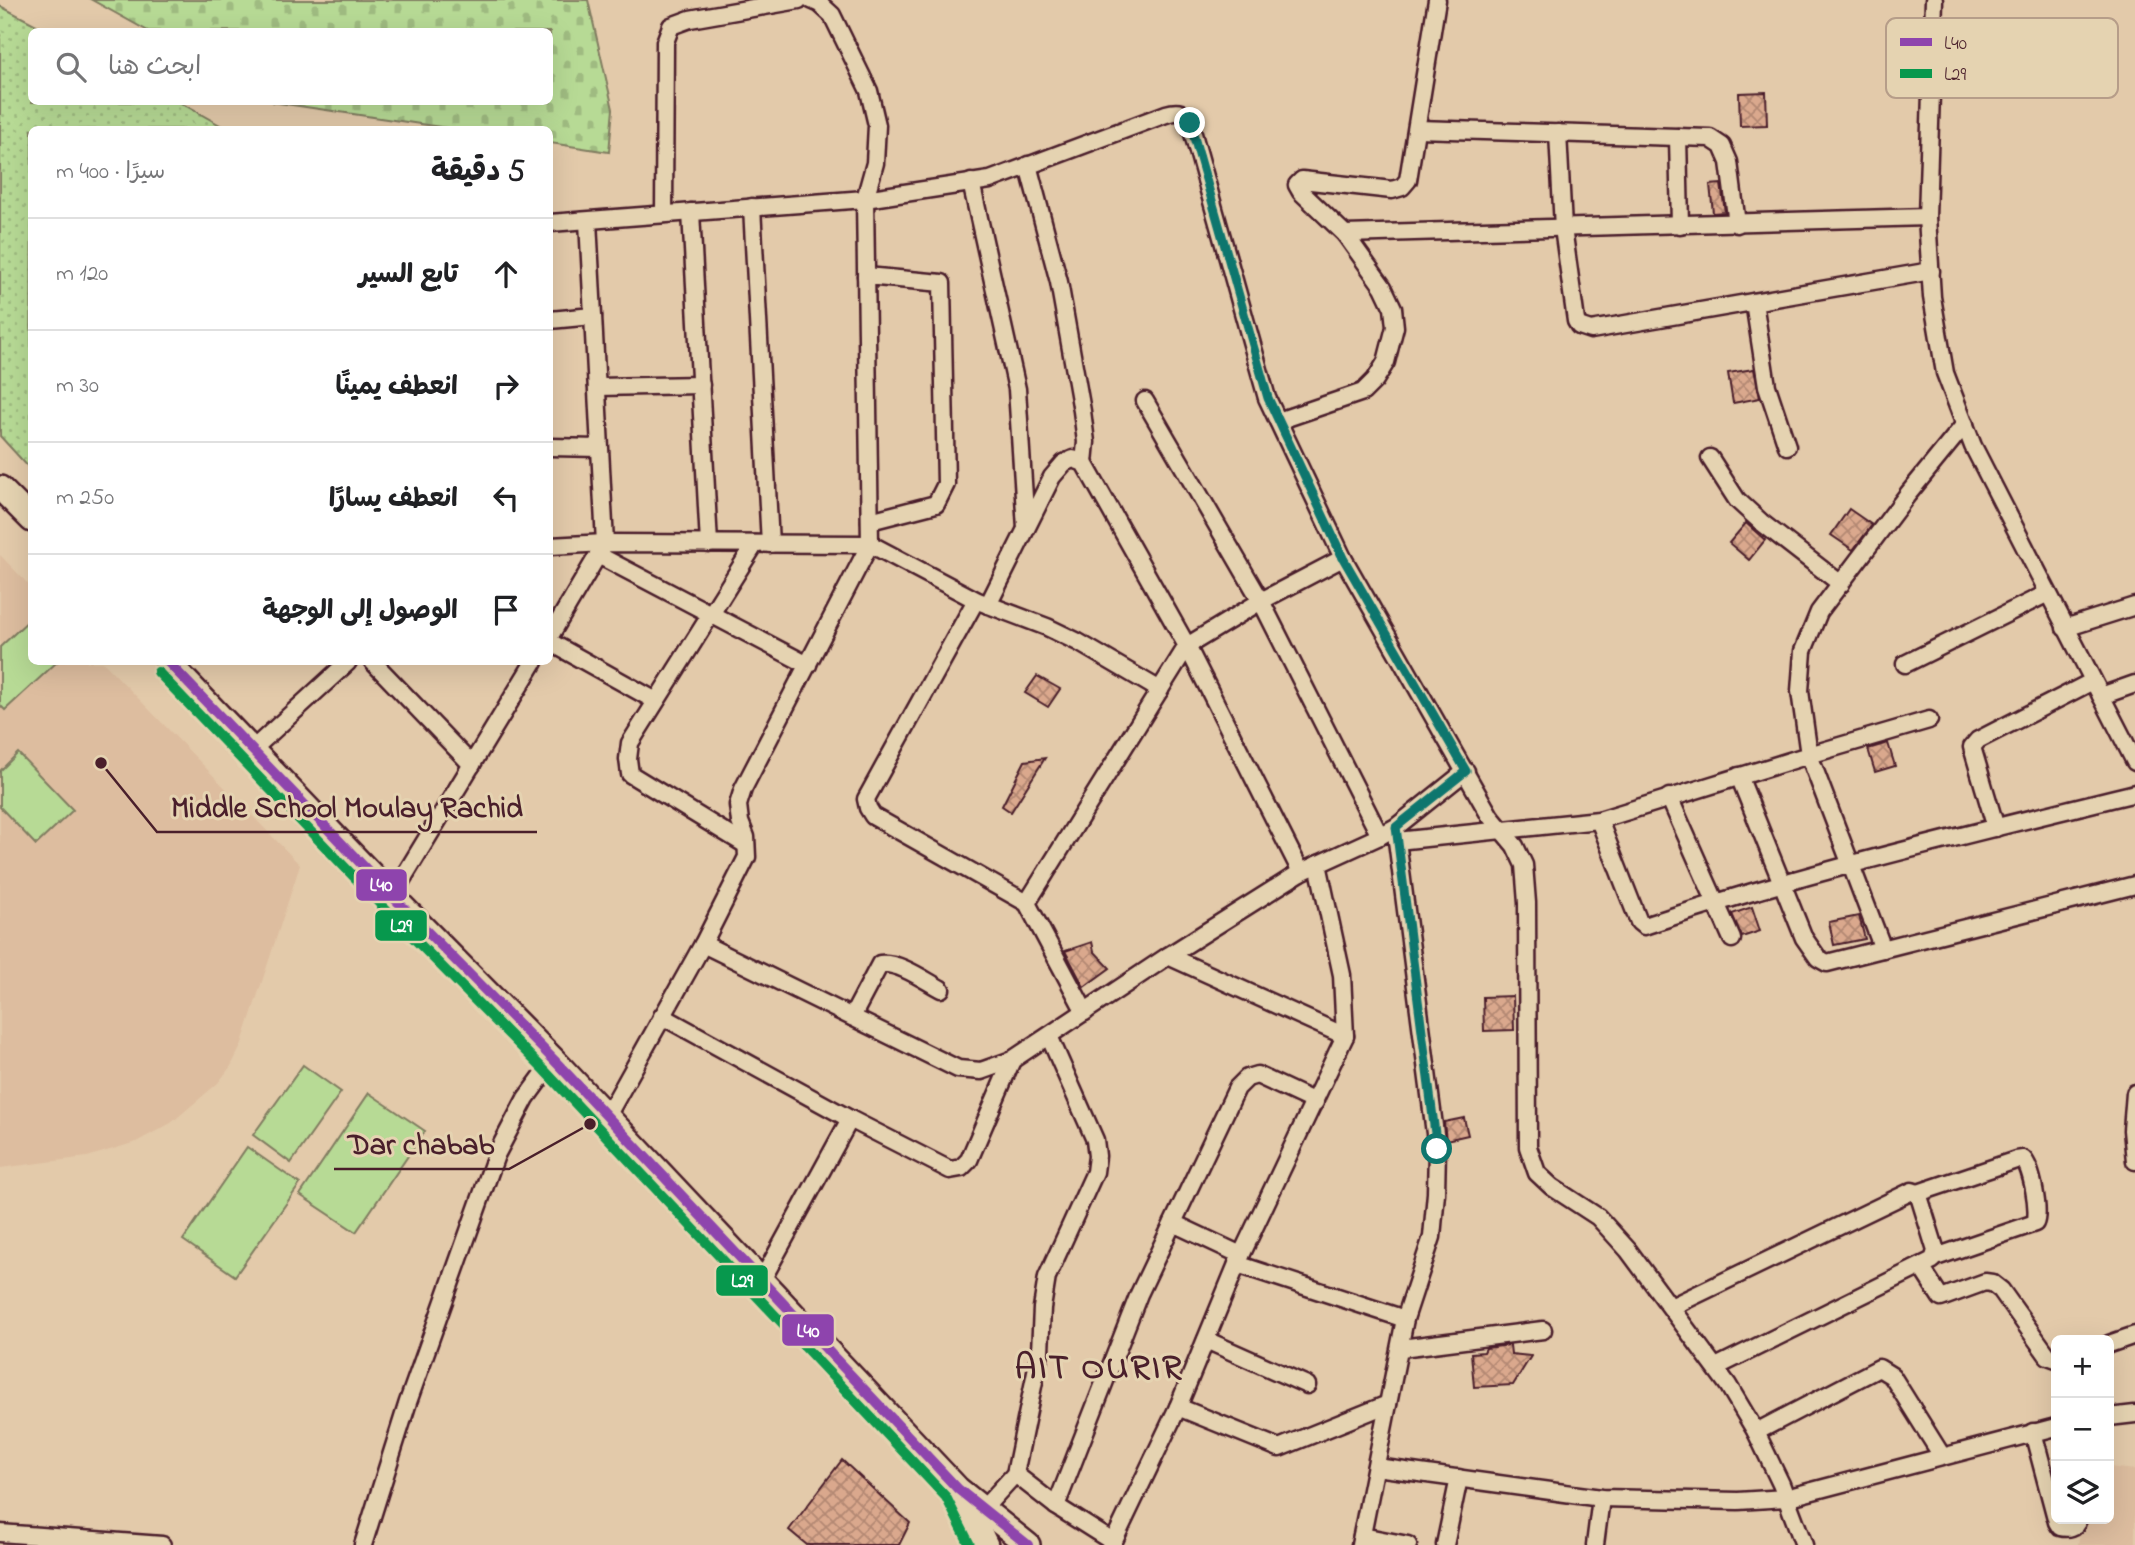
<!DOCTYPE html>
<html lang="ar">
<meta charset="utf-8">
<style>
:root{--surface:#fff;--page:#f2f2f2;--text:#202124;--muted:#757577;--line:#e0e0e0}
body{margin:0;font-family:"Indie Flower","Playpen Sans Arabic",sans-serif;background:var(--page);color:var(--text);direction:rtl}
.controls{position:absolute;right:21px;bottom:21px;display:grid;overflow:hidden;border-radius:10px;box-shadow:0 7px 28px #0002}
.controls button{width:63px;height:63px;display:grid;place-items:center;padding:0;border:0;border-bottom:2px solid var(--line);background:var(--surface);color:var(--text);font:35px sans-serif}
.stop{position:absolute;width:21px;height:21px;margin:-16px;border:5px solid #0f766e;border-radius:50%;background:#fff}
.stop.end{background:#0f766e;border-color:#fff;box-shadow:0 2px 7px #0008}
.list{margin:0;padding:0;list-style:none}
h2{display:flex;justify-content:space-between;align-items:center;height:91px;margin:0;padding:0 28px;font-size:30px}
h2 small{font-size:23px;font-weight:400;color:var(--muted)}
.list li{display:grid;grid-template-columns:46px 1fr auto;gap:21px;align-items:center;box-sizing:border-box;height:112px;padding:0 28px;border-top:2px solid var(--line)}
.list b{display:block;font-size:26px;white-space:nowrap}
.list em{font-size:23px;font-style:normal;color:var(--muted)}
.icon{flex:none;width:38px;height:38px;fill:none;stroke:currentColor;stroke-width:2;stroke-linecap:round;stroke-linejoin:round}
.map{position:relative;flex:none;width:2135px;height:1545px;overflow:hidden;direction:ltr}
.search{position:absolute;background:var(--surface);box-shadow:0 7px 28px #0002;left:28px;top:28px;width:525px;height:77px;display:flex;align-items:center;gap:18px;box-sizing:border-box;padding:0 24px;border-radius:10px;color:var(--muted);font-size:26px}
.panel{position:absolute;background:var(--surface);box-shadow:0 7px 28px #0002;left:28px;top:126px;width:525px;height:539px;border-radius:10px;direction:rtl}
.map>svg:first-child{display:block}
</style>
<div class="map">
<svg width="2135" height="1545" viewBox="0 0 2135 1545">
<defs>
<pattern id="cemetery-stones" width="16" height="16" patternUnits="userSpaceOnUse" patternTransform="scale(1.75)"><rect width="16" height="16" fill="#b7da95"/><path d="M2 7V4a2 2 0 0 1 4 0v3zM10 15v-3a2 2 0 0 1 4 0v3z" fill="#9fbb81"/></pattern>
<pattern id="park-dots" width="8" height="8" patternUnits="userSpaceOnUse" patternTransform="scale(1.75)"><rect width="8" height="8" fill="#b7da95"/><path d="M2 2h.1M6 6h.1" fill="none" stroke="#9fbb81" stroke-width="1.8" stroke-linecap="round"/></pattern>
<pattern id="building-cross-hatch" width="8" height="8" patternUnits="userSpaceOnUse" patternTransform="scale(1.75)"><rect width="8" height="8" fill="#daa88d"/><path d="M0 0l8 8M0 8l8-8" fill="none" stroke="#b38873"/></pattern>
</defs>
<rect width="100%" height="100%" fill="#e3caaa"/>
<filter id="ink" filterUnits="userSpaceOnUse"><feTurbulence type="fractalNoise" baseFrequency=".0143" numOctaves="2"/><feDisplacementMap in="SourceGraphic" scale="14" xChannelSelector="R" yChannelSelector="G"/><feConvolveMatrix kernelMatrix="1 2 1 2 8 2 1 2 1" color-interpolation-filters="sRGB"/></filter>
<g filter="url(#ink)">
<g fill="#ddbd9f">
<path d="M0,555l31,32 1,75h71l197,203 -59,181 -10,20 -13,17 -47,40 -35,19 -49,15 -87,11z"/>
<path d="M2109,1467l26,3v75h-57l4,-26h27z"/>
</g>
<g fill="#b7da95" stroke="#807c60" stroke-width="2">
<path d="M30,619l2,43h25l-52,48 -5,-5v-58z"/>
<path d="M18,753l55,57 -37,35 -36,-38v-36z"/>
<path d="M303,1065l38,27 -50,71 -38,-28z"/>
<path d="M369,1093l56,38 -69,101 -56,-37z"/>
<path d="M247,1147l53,37 -65,92 -52,-36z"/>
</g>
<path fill="url(#cemetery-stones)" stroke="#807c60" stroke-width="2" d="M92,0h496l25,109 -4,43 -59,-9v-13l-96,-1 -182,-27h278v-70l-402,-1z"/>
<path fill="url(#park-dots)" stroke="#807c60" stroke-width="2" d="M0,6l48,25 -16,1v70h147l48,27 -195,1 -1,340 -31,-34z"/>
<g fill="url(#building-cross-hatch)" stroke="#4a1f2b" stroke-width="2">
<path d="M1766,92l1,33 -27,1 -1,-33z"/>
<path d="M1721,184l4,28 -12,1 -3,-28z"/>
<path d="M1754,369l6,29 -27,5 -5,-30z"/>
<path d="M1849,509l23,16 -19,25 -22,-15z"/>
<path d="M1746,523l19,17 -16,20 -20,-17z"/>
<path d="M1037,676l23,13 -12,18 -23,-14z"/>
<path d="M1888,743l7,23 -20,6 -7,-23z"/>
<path d="M1045,758l-34,54 -9,-6 23,-45z"/>
<path d="M1752,907l8,24 -18,6 -10,-23z"/>
<path d="M1859,916l6,23 -31,6 -5,-23z"/>
<path d="M1092,942l2,9 16,17 -26,19 -19,-36z"/>
<path d="M1513,996l1,34 -30,1 -1,-34z"/>
<path d="M1464,1118l4,17 -22,5 -2,-18z"/>
<path d="M1510,1345l1,9 20,2 -18,29 -39,2 -3,-34 13,-1 2,-4z"/>
<path d="M842,1460l68,63 -11,22h-92l-18,-15z"/>
</g>
<g fill="none" stroke-linecap="round" stroke-linejoin="round">
<g stroke="#4a1f2b" stroke-width="21">
<g id="street">
<path d="M1934,0l-7,217 5,80 13,76 28,73 162,316"/>
<path d="M1417,129l293,9 12,8 7,16 8,62"/>
<path d="M1558,133l5,95 13,93 3,5 12,4 340,-59"/>
<path d="M1678,137l2,88"/>
<path d="M1028,165l31,117 23,129 4,31 -2,21"/>
<path d="M971,182l46,207 9,139"/>
<path d="M752,207l18,337"/>
<path d="M691,212l18,332"/>
<path d="M664,214l1,-172 6,-16 19,-7 109,-19"/>
<path d="M550,223l315,-24 125,-19 176,-66c13,-4 17,-2 24,9l77,275 76,160 147,258 25,30 9,19 3,38 1,244 9,26 15,14 46,30 30,33 100,135 28,47 25,52 23,61"/>
<path d="M1345,234l582,-17"/>
<path d="M866,276l76,7 4,201 -10,20 -66,17"/>
<path d="M1754,302l13,84 20,60"/>
<path d="M550,320l43,-4"/>
<path d="M597,387l104,-2"/>
<path d="M1145,401l116,200 119,235"/>
<path d="M1278,421l85,-29 12,-12 11,-18 9,-35 -2,-19 -10,-21 -38,-53 -44,-42 -4,-7 5,-5 90,10 10,-3 6,-7 29,-180"/>
<path d="M550,447l49,1"/>
<path d="M1710,458l27,42 24,22 80,62"/>
<path d="M550,546l55,-3 265,1 106,56 -110,199 2,9 5,8 154,87 58,109"/>
<path d="M598,555l210,110"/>
<path d="M978,601l69,26 31,15 82,48"/>
<path d="M988,605l64,-128 12,-14 9,-4 11,4 103,183 114,226"/>
<path d="M2065,628l70,-22"/>
<path d="M550,636l55,-93 -17,-322"/>
<path d="M550,642l106,59"/>
<path d="M373,662l99,103"/>
<path d="M1905,664l143,-71"/>
<path d="M2101,696l34,-12"/>
<path d="M252,750l96,-88"/>
<path d="M1739,776l65,162 14,20 9,5 308,-78"/>
<path d="M1669,797l63,142"/>
<path d="M1599,820l40,102 5,4c161,-54 326,-92 491,-133"/>
<path d="M1996,828l-24,-81 6,-7 115,-59"/>
<path d="M1397,841l202,-21 210,-65 -9,-64 3,-40 16,-39 89,-118 57,-70"/>
<path d="M746,845l-116,-71 -2,-15 2,-16 125,-199"/>
<path d="M392,896l142,-234"/>
<path d="M1027,903l160,-257 74,-45 82,-43"/>
<path d="M703,944l255,125 23,2 31,-11 156,-104 133,-84 79,-36 16,-9 70,-56"/>
<path d="M1883,949l-74,-194 120,-35"/>
<path d="M1168,956l177,80"/>
<path d="M662,1016l188,103"/>
<path d="M852,1017l28,-53c20,-2 44,16 61,25"/>
<path d="M2135,1093l-3,37 3,31"/>
<path d="M607,1116l96,-172 44,-87 -1,-20 -6,-15 -2,-17 5,-16 127,-245 -5,-345 10,-36 2,-38 -8,-34 -37,-76 -12,-11 -9,-4"/>
<path d="M1918,1193l98,-33 7,-1c9,9 17,53 12,64l-99,34"/>
<path d="M1173,1223l68,32"/>
<path d="M1237,1264l168,55"/>
<path d="M1921,1267l20,31 44,-16 7,1 9,7 47,66 8,3"/>
<path d="M762,1280l88,-161 100,51 11,-2 8,-8 43,-100"/>
<path d="M1671,1307l241,-116 6,2 18,58 -3,9 -217,107"/>
<path d="M1206,1340l101,45"/>
<path d="M2109,1344l26,-9"/>
<path d="M1401,1348l142,-18"/>
<path d="M1178,1407l101,41 109,-44"/>
<path d="M2109,1417l26,-3"/>
<path d="M1756,1432l123,-64 13,8 50,80"/>
<path d="M2033,1432l24,90 3,5c8,2 16,1 18,-8"/>
<path d="M1376,1467l225,31 137,3 48,-3 270,-71"/>
<path d="M1015,1474l41,32 57,36"/>
<path d="M1056,1506l83,-212 98,-206 10,-10 10,-3 58,27"/>
<path d="M983,1509l32,-35 25,-122 2,-44 5,-31 48,-105 2,-16 -2,-16 -46,-104"/>
<path d="M0,1533l162,12"/>
<path d="M1362,1536l46,9"/>
<path d="M363,1545l45,-143 88,-247 30,-57 28,-38"/>
<path d="M1112,1545l66,-138 59,-143 108,-228 -3,-61 -24,-111"/>
<path d="M1360,1545l45,-226 27,-82 4,-44 1,-44 -41,-316"/>
<path d="M1445,1545l14,-67"/>
<path d="M1595,1545l6,-47"/>
</g>
</g>
<g stroke="#4a1f2b" stroke-width="28">
<g id="secondary">
<path d="M0,488l32,32"/>
<path d="M168,662l224,234 162,164 404,429 70,56"/>
<path d="M961,1494l25,51"/>
</g>
</g>
<use href="#street" stroke="#e5d3b1" stroke-width="16"/>
<use href="#secondary" stroke="#e5d3b1" stroke-width="23"/>
<g stroke="#e5d3b1" stroke-width="16">
<path id="bus-1" d="M168,662l224,234 162,164 404,429 70,56"/>
</g>
<g stroke="#e5d3b1" stroke-width="16">
<path id="bus-2" d="M158,672l224,234 162,164 402,427 24,48"/>
</g>
<use href="#bus-1" stroke="#8e44ad" stroke-width="10"/>
<use href="#bus-2" stroke="#07984d" stroke-width="10"/>
</g>
</g>
<g fill="none" stroke-linecap="round" stroke-linejoin="round" filter="url(#ink)">
<path stroke="#0f766e" stroke-width="9" d="M1190,123l78,275 75,160 123,213 -70,56 41,322"/>
</g>
<g text-anchor="middle" stroke-width="6" stroke-linejoin="round" paint-order="stroke">
<g font-size="35" font-weight="bold" letter-spacing="2" fill="#4a1f2b" stroke="#e5d3b1">
<text x="1099" y="1378">AIT OURIR</text>
</g>
</g>
<rect x="1886" y="18" width="232" height="80" rx="10" fill="#e5d3b1" stroke="#b69d89" stroke-width="2"/>
<rect x="1900" y="38" width="32" height="8" fill="#8e44ad"/>
<rect x="1900" y="69" width="32" height="9" fill="#07984d"/>
<g font-size="19" fill="#4a1f2b">
<text x="1944" y="49">L40</text>
<text x="1944" y="80">L29</text>
</g>
<path fill="none" stroke="#4a1f2b" stroke-width="2.5" d="M101 763L157 832H537M590 1124L509 1169H334"/>
<g fill="#4a1f2b" stroke="#e5d3b1" stroke-width="2.5">
<circle cx="101" cy="763" r="7"/>
<circle cx="590" cy="1124" r="7"/>
</g>
<g font-size="30" text-anchor="middle" font-weight="bold" fill="#4a1f2b" stroke="#e5d3b1" stroke-width="6" stroke-linejoin="round" paint-order="stroke">
<text x="347" y="817">Middle School Moulay Rachid</text>
<text x="421" y="1154">Dar chabab</text>
</g>
<g stroke="#e5d3b1" stroke-width="2.5">
<rect x="355" y="868" width="53" height="34" rx="7" fill="#8e44ad"/>
<rect x="374" y="909" width="54" height="33" rx="7" fill="#07984d"/>
<rect x="715" y="1264" width="54" height="33" rx="7" fill="#07984d"/>
<rect x="781" y="1313" width="54" height="34" rx="7" fill="#8e44ad"/>
</g>
<g font-size="19" text-anchor="middle" font-weight="bold" fill="#fff">
<text x="381" y="891">L40</text>
<text x="401" y="932">L29</text>
<text x="742" y="1287">L29</text>
<text x="808" y="1337">L40</text>
</g>
</svg>
<div class="controls">
<button>+</button>
<button>−</button>
<button><svg class="icon" aria-label="layers" viewBox="0 0 24 24"><path d="M12 4l9 5-9 5-9-5zM3 14l9 5 9-5"/></svg></button>
</div>
<div class="stop" style="left:1437px;top:1149px"></div>
<div class="stop end" style="left:1190px;top:123px"></div>
<div class="search"><svg class="icon" aria-label="search" viewBox="0 0 24 24"><circle cx="10" cy="10" r="6"/><path d="M15 15l6 6"/></svg>ابحث هنا</div>
<section class="panel">
<h2>5 دقيقة<small>سيرًا · 400 m</small></h2>
<ul class="list">
<li><svg class="icon" aria-label="ahead" viewBox="0 0 24 24"><path d="M12 20V5M6 11l6-6 6 6"/></svg><div><b>تابع السير</b></div><em>120 m</em></li>
<li><svg class="icon" aria-label="right" viewBox="0 0 24 24"><path d="M7 20v-9h11M14 6l5 5-5 5"/></svg><div><b>انعطف يمينًا</b></div><em>30 m</em></li>
<li><svg class="icon" aria-label="left" viewBox="0 0 24 24"><path d="M17 20v-9H6M10 6l-5 5 5 5"/></svg><div><b>انعطف يسارًا</b></div><em>250 m</em></li>
<li><svg class="icon" aria-label="arrive" viewBox="0 0 24 24"><path d="M6 21V4h12l-3 4 3 4H6"/></svg><div><b>الوصول إلى الوجهة</b></div></li>
</ul>
</section>
</div>
